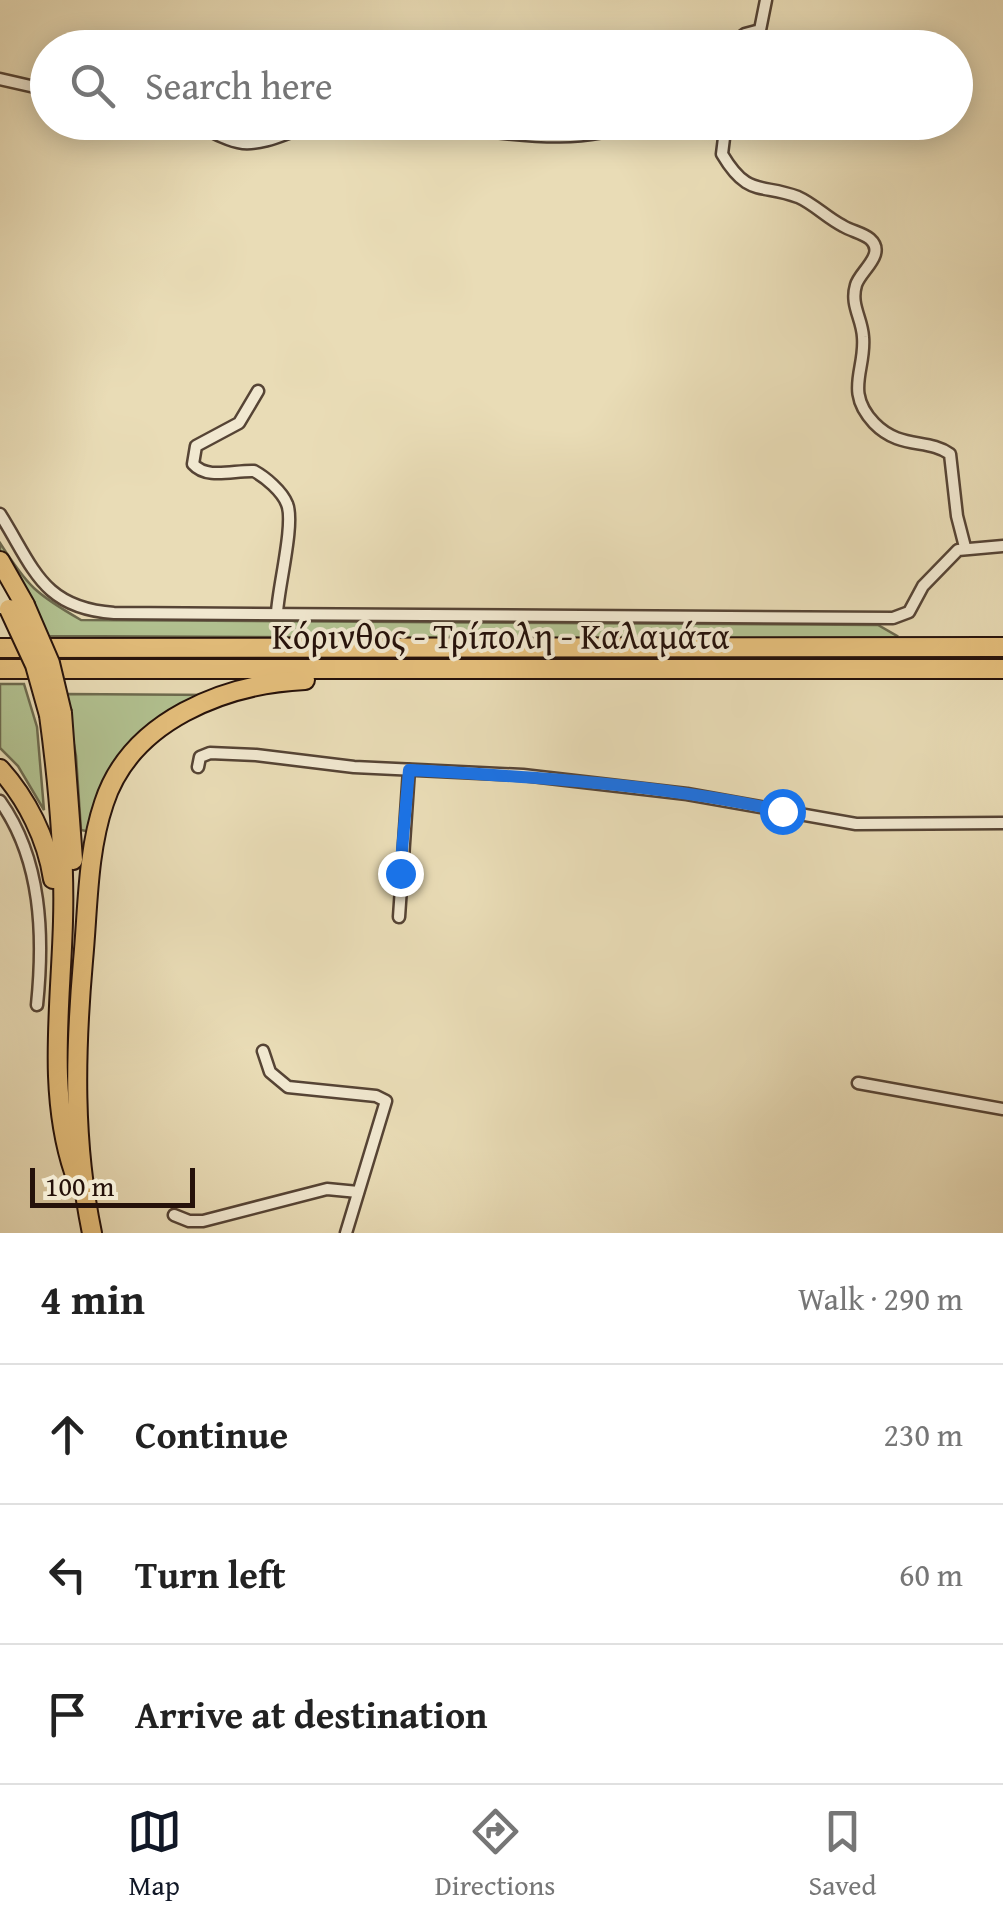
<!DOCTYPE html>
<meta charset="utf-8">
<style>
:root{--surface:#fff;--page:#f2f2f2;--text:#222;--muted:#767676;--line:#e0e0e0;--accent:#111827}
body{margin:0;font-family:"Gentium Book Plus",serif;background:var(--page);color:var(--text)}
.scale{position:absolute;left:30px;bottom:25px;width:165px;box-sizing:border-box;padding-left:10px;border:5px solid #25110a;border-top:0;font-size:28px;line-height:35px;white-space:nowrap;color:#25110a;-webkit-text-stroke:8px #f1e8d0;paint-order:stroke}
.stop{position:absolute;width:30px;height:30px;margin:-22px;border:8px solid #1a73e8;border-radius:50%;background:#fff}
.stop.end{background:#1a73e8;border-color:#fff;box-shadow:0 2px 10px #0008}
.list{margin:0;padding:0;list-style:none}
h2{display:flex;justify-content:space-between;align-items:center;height:130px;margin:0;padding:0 40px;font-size:42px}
h2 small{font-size:32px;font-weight:400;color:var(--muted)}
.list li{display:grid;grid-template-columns:65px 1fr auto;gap:30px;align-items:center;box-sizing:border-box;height:140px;padding:0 40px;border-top:2px solid var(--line)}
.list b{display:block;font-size:38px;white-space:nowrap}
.list em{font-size:32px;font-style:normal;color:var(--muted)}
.icon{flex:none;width:55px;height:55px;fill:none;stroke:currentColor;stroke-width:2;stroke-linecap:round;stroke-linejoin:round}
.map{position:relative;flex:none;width:1003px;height:1233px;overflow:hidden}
.search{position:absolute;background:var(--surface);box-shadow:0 5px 25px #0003;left:30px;right:30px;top:30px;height:110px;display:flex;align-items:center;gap:25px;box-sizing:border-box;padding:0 35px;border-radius:55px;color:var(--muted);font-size:38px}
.sheet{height:550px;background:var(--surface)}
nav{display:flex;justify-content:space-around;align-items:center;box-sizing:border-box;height:140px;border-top:2px solid var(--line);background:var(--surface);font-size:28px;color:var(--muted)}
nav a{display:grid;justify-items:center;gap:5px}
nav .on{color:var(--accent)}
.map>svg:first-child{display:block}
</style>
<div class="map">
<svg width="1003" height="1233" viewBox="0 0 1003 1233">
<rect width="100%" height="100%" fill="#e9dcb6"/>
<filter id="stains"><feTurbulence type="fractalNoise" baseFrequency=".002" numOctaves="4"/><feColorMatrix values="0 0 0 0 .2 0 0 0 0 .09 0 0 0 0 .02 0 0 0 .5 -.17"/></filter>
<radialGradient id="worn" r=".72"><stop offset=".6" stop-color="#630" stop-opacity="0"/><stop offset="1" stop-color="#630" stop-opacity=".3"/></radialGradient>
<g fill="#b2c291" stroke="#6c6a4e" stroke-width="2.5">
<path d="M0,543c28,44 36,51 81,77l797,5 19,11 -3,4 -846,-4 -48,-78z"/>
<path d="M1003,655v6l-1003,1v-6z"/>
<path d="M0,684h24l13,43 7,83 -26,-44 -18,-18z"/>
<path d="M65,694l152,1 -68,37 -58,100 -10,-2 -5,-74z"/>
</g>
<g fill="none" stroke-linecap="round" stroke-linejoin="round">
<g stroke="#564435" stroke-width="15">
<g id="street">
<path d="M726,48l19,-14 15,-4 6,-30"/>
<path d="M0,79l48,11"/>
<path d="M194,122c15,8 32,19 49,21 29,2 54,-18 82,-20 39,-2 83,1 123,4 64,6 127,20 189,-5"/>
<path d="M726,122l-4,32c26,44 39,29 76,43 16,7 29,21 45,29 8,5 20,7 27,13 17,15 -10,32 -14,46 -6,20 6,33 7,52 3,33 -19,54 11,86 26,27 54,15 76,31l7,62 8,31"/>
<path d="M258,391l-19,32 -43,23 -3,18c14,16 41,6 61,7 11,6 28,20 33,33 8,19 -9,84 -10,109"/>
<path d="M0,514c34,54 42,94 114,99l779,5 16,-6 14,-26 35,-36 45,-4"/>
<path d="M198,767l2,-10 10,-4 46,2 98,12 169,8 164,19 169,30 147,-1"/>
<path d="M0,801c42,59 44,135 37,204"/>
<path d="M399,917l10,-147"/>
<path d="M263,1051l7,21 18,15 88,9 10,5 -40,132"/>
<path d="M858,1083l145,26"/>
<path d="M174,1215l15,6h14l124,-32 31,3"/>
</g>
</g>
<g stroke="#25110a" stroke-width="22">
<g id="highway">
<path d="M0,561l25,44"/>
<path d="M0,648l1003,-1"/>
<path d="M0,669h1003"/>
<path d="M62,713l11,147"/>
<path d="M49,715c9,67 16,139 14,206 -2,83 -16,171 11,251"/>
<path d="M0,769c27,30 47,70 53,110"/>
<path d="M92,1233c-19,-91 -17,-180 -9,-272 5,-52 4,-108 21,-158 27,-83 121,-119 201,-123"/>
</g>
</g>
<use href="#street" stroke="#f1e8d0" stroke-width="10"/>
<use href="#highway" stroke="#e4be7b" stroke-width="18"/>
<g stroke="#25110a" stroke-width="22" stroke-linecap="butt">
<g id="highway-bridge">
<path d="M25,605l25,58 12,50"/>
<path d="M9,609l26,56 14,50"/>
</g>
</g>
<use href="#highway-bridge" stroke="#e4be7b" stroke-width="18"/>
</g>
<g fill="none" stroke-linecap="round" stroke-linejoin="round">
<path stroke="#1a73e8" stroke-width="12" d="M400,873l9,-103c125,7 251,14 373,41"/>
</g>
<g text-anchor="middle" stroke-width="8" stroke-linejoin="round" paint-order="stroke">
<g font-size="35" fill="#25110a" stroke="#f1e8d0">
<text x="501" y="648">Κόρινθος - Τρίπολη - Καλαμάτα</text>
</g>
</g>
<rect width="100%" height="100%" filter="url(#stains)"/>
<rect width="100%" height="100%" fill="url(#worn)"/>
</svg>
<div class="scale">100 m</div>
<div class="stop" style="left:782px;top:811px"></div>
<div class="stop end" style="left:400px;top:873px"></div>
<div class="search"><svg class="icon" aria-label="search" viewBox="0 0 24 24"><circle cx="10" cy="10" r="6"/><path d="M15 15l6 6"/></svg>Search here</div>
</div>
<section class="sheet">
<h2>4 min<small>Walk · 290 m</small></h2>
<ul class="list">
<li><svg class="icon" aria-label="ahead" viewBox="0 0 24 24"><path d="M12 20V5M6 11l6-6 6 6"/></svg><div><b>Continue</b></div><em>230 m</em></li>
<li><svg class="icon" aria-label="left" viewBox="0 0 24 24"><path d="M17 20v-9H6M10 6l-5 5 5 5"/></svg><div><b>Turn left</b></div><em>60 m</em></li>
<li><svg class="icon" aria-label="arrive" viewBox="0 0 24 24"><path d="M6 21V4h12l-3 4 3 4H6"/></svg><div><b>Arrive at destination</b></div></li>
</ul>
</section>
<nav>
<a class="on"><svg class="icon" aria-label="map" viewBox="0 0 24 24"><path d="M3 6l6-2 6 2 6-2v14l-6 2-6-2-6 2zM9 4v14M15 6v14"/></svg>Map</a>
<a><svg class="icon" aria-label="directions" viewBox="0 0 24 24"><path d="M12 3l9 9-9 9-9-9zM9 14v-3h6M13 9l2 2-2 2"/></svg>Directions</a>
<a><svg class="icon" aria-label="saved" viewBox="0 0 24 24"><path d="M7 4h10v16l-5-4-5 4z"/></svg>Saved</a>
</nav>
